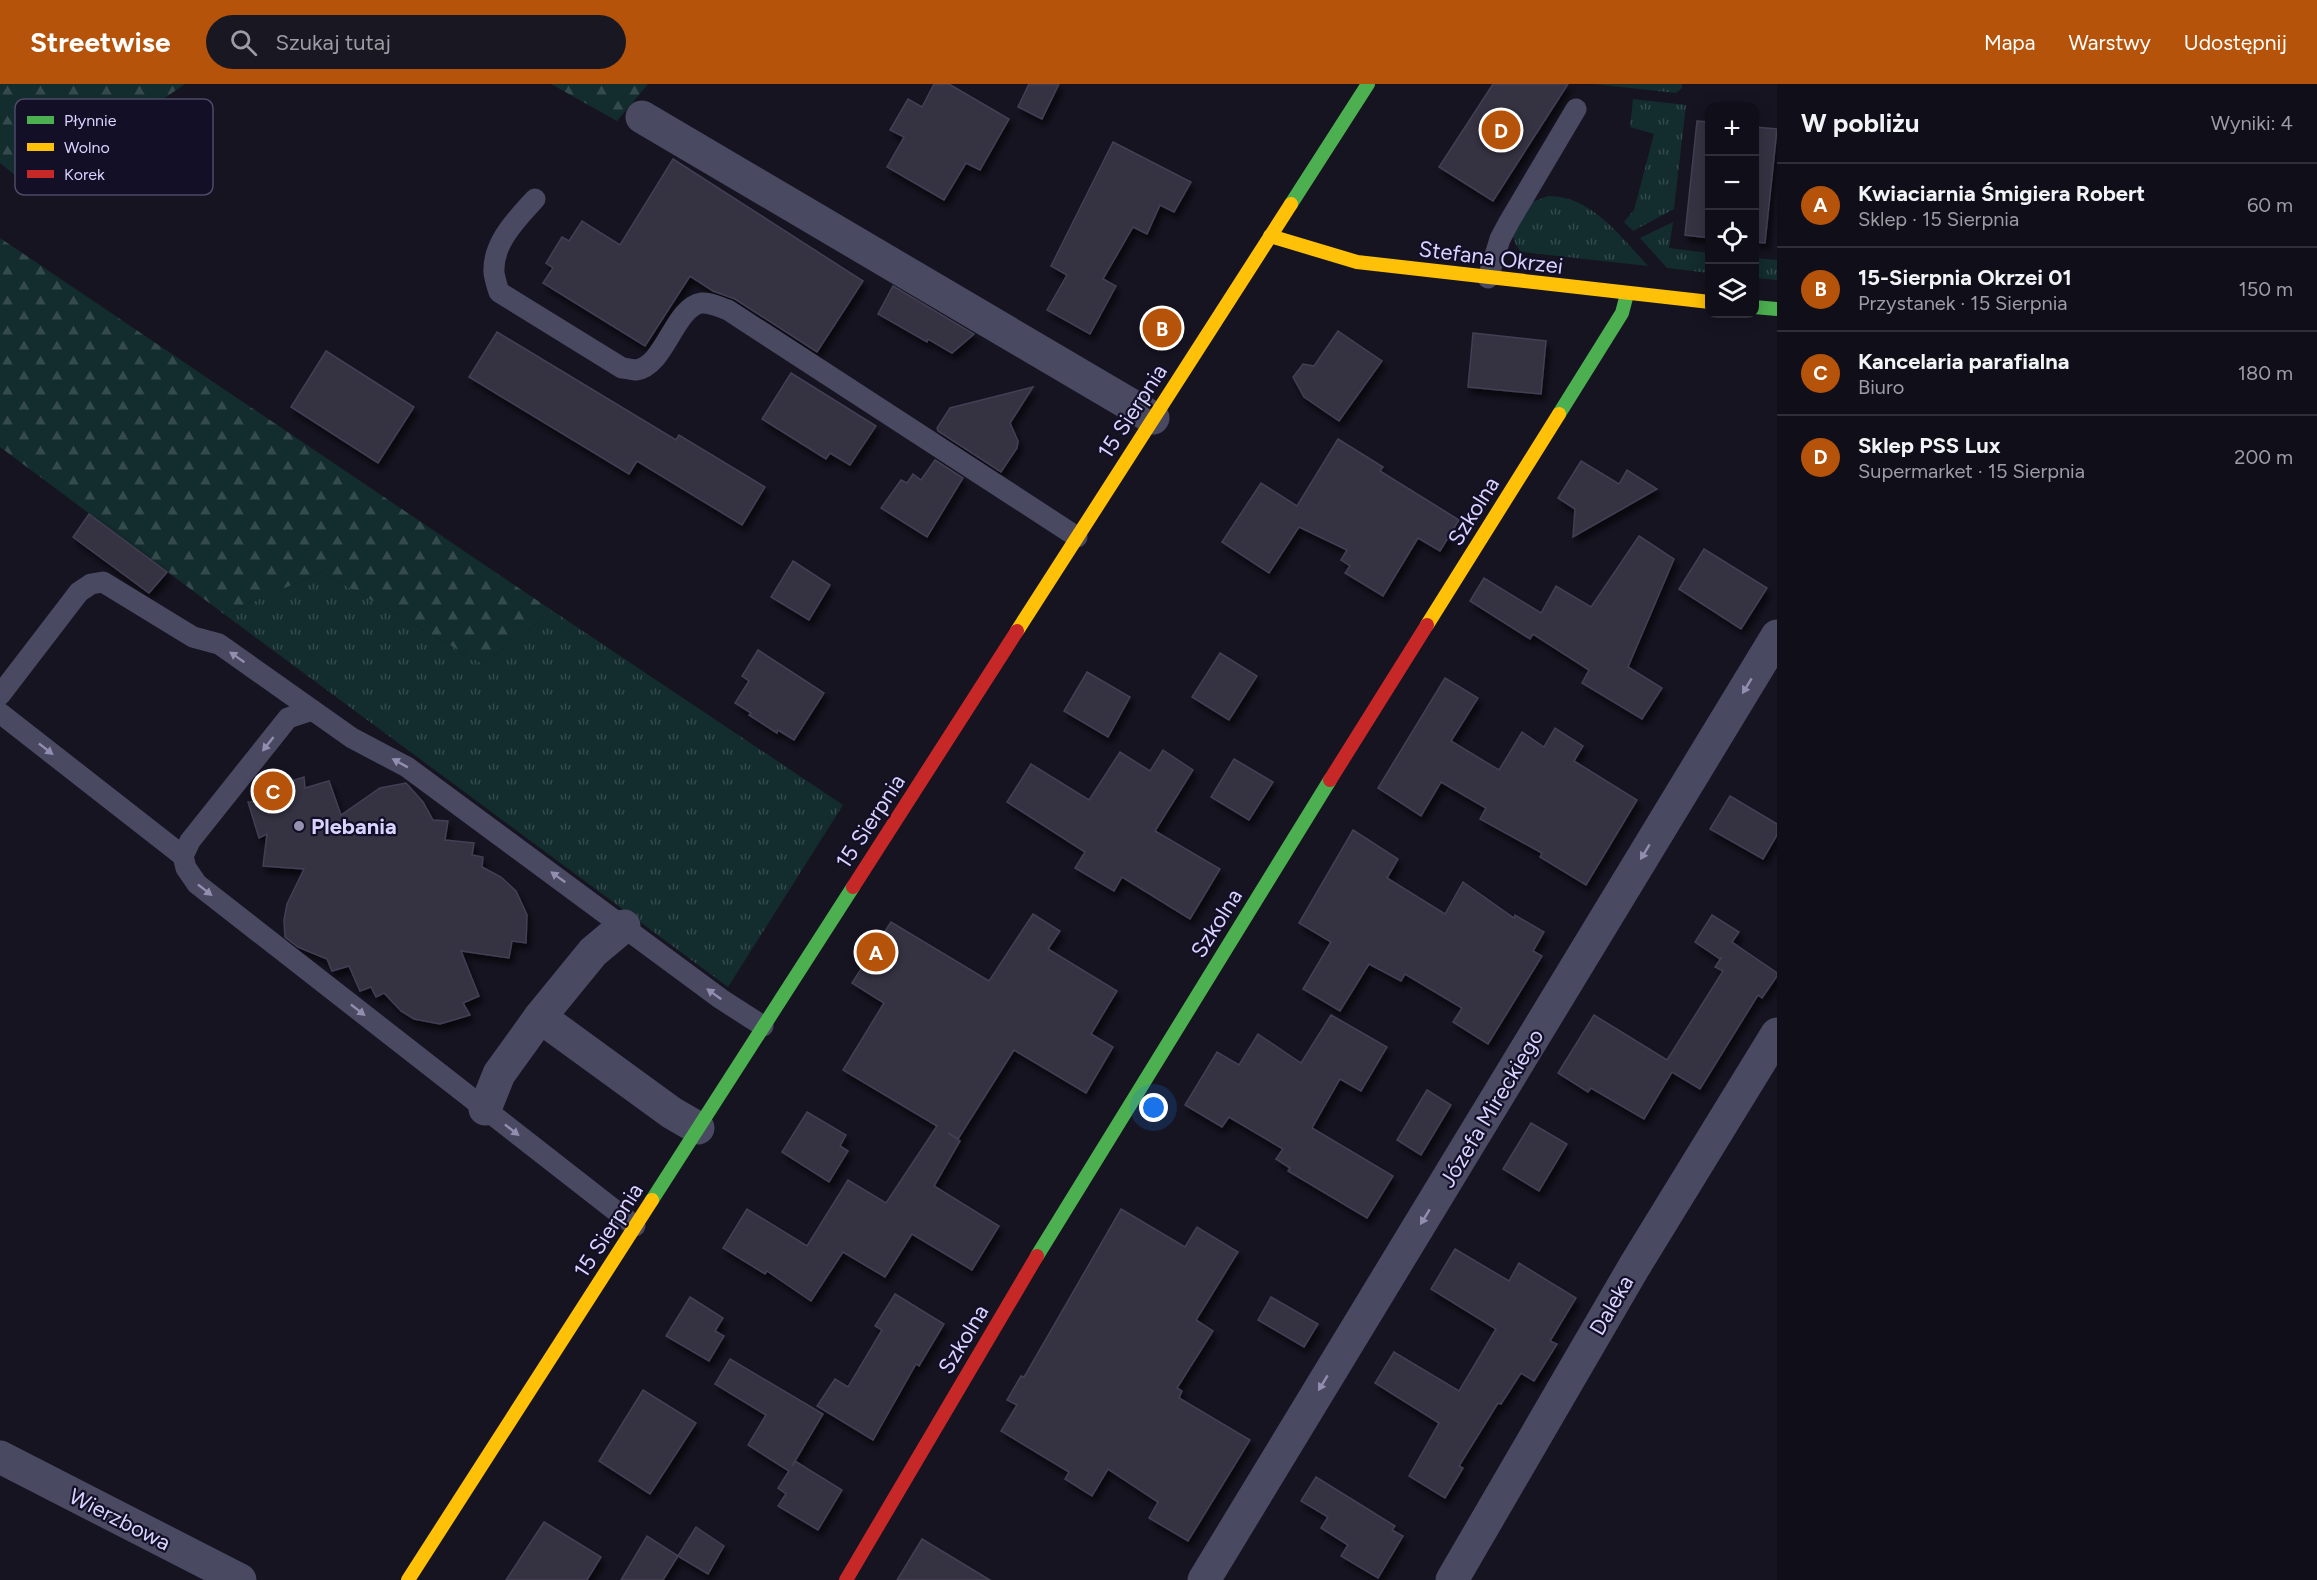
<!DOCTYPE html>
<html lang="pl">
<meta charset="utf-8">
<style>
:root{--surface:#100f19;--page:#191822;--text:#f1f3f6;--muted:#9c9ca2;--line:#302f38;--accent:#b45309}
body{margin:0;font-family:Figtree,sans-serif;background:var(--page);color:var(--text)}
.controls{position:absolute;right:18px;top:18px;display:grid;overflow:hidden;border-radius:12px;box-shadow:0 3px 15px #0003}
.controls button{width:54px;height:54px;display:grid;place-items:center;padding:0;border:0;border-bottom:2px solid var(--line);background:var(--surface);color:var(--text);font:30px sans-serif}
.you{position:absolute;left:1154px;top:1024px;width:21px;height:21px;margin:-15px;border:4px solid #fff;border-radius:50%;background:#1a73e8;box-shadow:0 0 0 9px #1a73e833}
.badge{display:grid;place-items:center;width:39px;height:39px;border-radius:50%;background:var(--accent);color:#fff;font-size:20px;font-weight:700}
.pin{position:absolute;translate:-50% -50%;border:3px solid #fff;box-shadow:0 2px 6px #0006}
.list{margin:0;padding:0;list-style:none}
h2{display:flex;justify-content:space-between;align-items:center;height:78px;margin:0;padding:0 24px;font-size:26px}
h2 small{font-size:20px;font-weight:400;color:var(--muted)}
.list li{display:grid;grid-template-columns:39px 1fr auto;gap:18px;align-items:center;box-sizing:border-box;height:84px;padding:0 24px;border-top:2px solid var(--line)}
.list b{display:block;font-size:22px;white-space:nowrap}
.list p{margin:0;font-size:20px;white-space:nowrap;color:var(--muted)}
.list em{font-size:20px;font-style:normal;color:var(--muted)}
.icon{flex:none;width:33px;height:33px;fill:none;stroke:currentColor;stroke-width:2;stroke-linecap:round;stroke-linejoin:round}
.map{position:relative;flex:none;width:1777px;height:1496px;overflow:hidden}
header{display:flex;align-items:center;gap:36px;box-sizing:border-box;height:84px;padding:0 30px;background:var(--accent);color:#fff}
header strong{font-size:28px}
nav{display:flex;gap:33px;margin-inline-start:auto;font-size:21px}
.search{width:420px;height:54px;background:var(--page);display:flex;align-items:center;gap:15px;box-sizing:border-box;padding:0 21px;border-radius:33px;color:var(--muted);font-size:22px}
main{display:flex}
aside{flex:1;background:var(--surface)}
.map>svg:first-child{display:block}
</style>
<header>
<strong>Streetwise</strong>
<div class="search"><svg class="icon" aria-label="search" viewBox="0 0 24 24"><circle cx="10" cy="10" r="6"/><path d="M15 15l6 6"/></svg>Szukaj tutaj</div>
<nav><a>Mapa</a><a>Warstwy</a><a>Udostępnij</a></nav>
</header>
<main>
<div class="map">
<svg width="1777" height="1496" viewBox="0 0 1777 1496">
<defs>
<pattern id="grass-tufts" width="24" height="20" patternUnits="userSpaceOnUse" patternTransform="scale(1.5)"><rect width="24" height="20" fill="#132c2d"/><path d="M3 7l-1-3M5 7V3M7 7l1-3M15 17l-1-3M17 17v-4M19 17l1-3" fill="none" stroke="#354a4c"/></pattern>
<pattern id="forest-firs" width="22" height="20" patternUnits="userSpaceOnUse" patternTransform="scale(1.5)"><rect width="22" height="20" fill="#132c2d"/><path d="M5 1l3.5 6h-7zM16 11l3.5 6h-7z" fill="#354a4c"/></pattern>
<filter id="shadow"><feDropShadow dx="3.5" dy="6" stdDeviation="3" flood-color="#0009"/></filter>
</defs>
<rect width="100%" height="100%" fill="#161421"/>
<g fill="url(#grass-tufts)">
<path d="M1594,0h88v4l-6,5z"/>
<path d="M1633,15l53,6 -12,104 -41,22 -9,-9 10,-12 20,-76 -24,-7z"/>
<path d="M1548,112c43,-1 74,42 100,70l-127,-14 -5,-7 -3,-9 17,-33z"/>
<path d="M1673,138l-4,26 40,5v20l-42,-5 -27,-30z"/>
<path d="M1754,174l23,2v20l-22,-2z"/>
<path d="M322,488l161,92 70,-53 290,194 -115,182 -504,-373z"/>
</g>
<g fill="url(#forest-firs)">
<path d="M0,0h185l-29,20 -114,52 -27,19 -15,-12z"/>
<path d="M551,0h97l-31,37z"/>
<path d="M0,154l553,373 -70,53 -161,-92 -98,42 -224,-167z"/>
</g>
<g fill="#343243" stroke="#433f54" stroke-width="1.5" filter="url(#shadow)">
<path d="M934,0h15l60,35 -29,51 -14,-7 -22,37 -57,-33 17,-30 -14,-7 18,-31 14,8z"/>
<path d="M1029,0h30l-17,35 -24,-12z"/>
<path d="M1493,0h75l-75,117 -54,-34z"/>
<path d="M1697,37l13,1v116l-25,-3z"/>
<path d="M1755,43l22,2 -12,114 -10,-1z"/>
<path d="M1113,58l78,40 -17,30 -14,-7 -13,29 -14,-7 -30,52 13,7 -26,48 -43,-24 20,-35 -16,-9z"/>
<path d="M673,75l190,122 -46,71 -82,-53 -22,-8 -23,-15 -45,70 -102,-63 10,-15 -7,-5 16,-26 7,4 13,-20 38,24z"/>
<path d="M893,202l81,48 -22,19 -24,-14 -1,3 -49,-28z"/>
<path d="M1338,247l44,30 -43,60 -35,-24 -11,-20 10,-13 11,2z"/>
<path d="M497,248l179,108 3,-5 86,52 -23,38 -105,-64 -8,13 -160,-97z"/>
<path d="M1473,249l73,8 -5,53 -73,-7z"/>
<path d="M326,267l88,56 -36,56 -87,-56z"/>
<path d="M791,289l85,53 -26,39 -20,-12 -4,6 -64,-40z"/>
<path d="M1033,303l-23,36 8,18 -1,7 -16,24 -63,-41 -1,-3 13,-20z"/>
<path d="M1338,355l45,28 -3,4 79,49 -19,31 -22,-13 -35,58 -38,-23 5,-7 -9,-6 6,-10 -48,-23 -30,46 -47,-31 39,-59 36,23z"/>
<path d="M935,376l28,18 -36,59 -46,-29 20,-28 6,3 6,-9 8,6z"/>
<path d="M1581,377l38,23 8,-14 30,19 -84,48 2,-28 -17,-11z"/>
<path d="M89,430l78,58 -18,21 -76,-56z"/>
<path d="M1639,452l35,23 -46,108 34,21 -20,31 -60,-36 7,-13 -56,-36 -3,5 -60,-38 14,-23 57,35 15,-27 35,21z"/>
<path d="M1704,465l63,39 -26,41 -62,-40z"/>
<path d="M793,477l37,24 -21,35 -38,-23z"/>
<path d="M758,566l66,43 -30,47 -16,-10 -1,3 -28,-18 2,-2 -16,-10 14,-22 -7,-5z"/>
<path d="M1220,569l37,23 -28,44 -37,-23z"/>
<path d="M1087,588l43,25 -22,40 -44,-26z"/>
<path d="M1445,594l33,20 -27,43 48,29 23,-38 22,15 11,-19 28,18 -9,15 63,39 -51,85 -46,-28 2,-4 -62,-34 6,-11 -45,-26 -20,34 -43,-28z"/>
<path d="M1163,666l30,20 -38,61 65,38 -30,50 -68,-42 -8,14 -39,-23 10,-16 -78,-50 24,-38 58,36 31,-48 30,19z"/>
<path d="M1234,675l39,23 -24,38 -38,-23z"/>
<path d="M304,693l1,11 24,-7 12,34 39,-27 26,-5 17,19 10,18 15,1 -3,19 29,3 -2,12 11,2 -1,10 19,10 15,14 11,24 -1,28 -14,-2 -3,17 -48,-7 18,45 -16,7 7,12 -30,9 -26,-5 -13,-8 -17,-18 -8,4 -5,-10 -11,4 -11,-25 -17,5 -5,-12 -29,-12 -13,-10 -1,-17 3,-16 17,-35 -41,-3 4,-32 -8,4 -11,-36 18,-1 -5,-18 18,2z"/>
<path d="M1730,712l47,28v11l-14,24 -53,-30z"/>
<path d="M1353,746l45,29 -11,19 58,36 18,-32 51,36 1,-3 29,17 -11,19 9,5 -54,88 -35,-22 9,-14 -57,-34 -4,7 -32,-17 -29,47 -37,-22 28,-47 -32,-19z"/>
<path d="M1033,830l27,17 -12,18 69,42 -26,43 22,13 -27,46 -72,-43 -56,89 -10,-6 12,8 -26,45 65,40 -27,44 -60,-36 -27,43 -42,-25 -32,49 -44,-30 -2,3 -42,-26 24,-39 60,37 41,-66 38,23 51,-77 -94,-56 41,-67 -32,-20 39,-61 98,59z"/>
<path d="M1712,831l27,17 -7,10 45,31v3l-15,22 -4,-3 -58,94 -28,-17 -28,47 -53,-31 -3,4 -30,-19 36,-58 73,45 56,-89 -8,-4 7,-10 -2,2 -25,-17z"/>
<path d="M1331,931l56,32 -26,44 -21,-12 -28,49 81,48 -26,42 -79,-47 2,-3 -14,-9 7,-10 -54,-32 -7,10 -37,-22 32,-53 22,13 19,-31 43,29z"/>
<path d="M1427,1006l24,15 -30,50 -24,-15z"/>
<path d="M807,1028l39,23 -6,11 8,5 -19,31 -47,-30z"/>
<path d="M1531,1039l36,21 -28,47 -36,-22z"/>
<path d="M1121,1125l64,38 12,-20 41,25 -42,68 17,11 -36,57 5,3 -3,7 71,42 -62,101 -39,-23 9,-16 -50,-33 -16,27 -27,-17 4,-7 -68,-41 16,-26 -10,-5 14,-24 3,1z"/>
<path d="M1455,1165l54,32 10,-18 57,35 -26,43 7,3 -23,37 -13,-8 -20,31 -3,-1 -39,63 4,2 -18,30 -36,-22 30,-53 -64,-40 19,-31 65,39 37,-62 -65,-40z"/>
<path d="M895,1210l49,30 -25,42 -3,-2 -43,76 -56,-34 18,-27 13,8 34,-57 -7,-4z"/>
<path d="M690,1213l33,21 -8,13 9,5 -15,25 -43,-25z"/>
<path d="M1271,1213l47,27 -14,23 -46,-27z"/>
<path d="M730,1275l93,55 -31,52 3,-5 47,29 -24,40 -40,-24 8,-12 -8,-6 11,-17 -41,-26 18,-30 -51,-31z"/>
<path d="M643,1306l53,33 -46,71 -51,-33z"/>
<path d="M1316,1393l79,49 -3,4 11,6 -25,42 -37,-22 7,-11 -27,-17 7,-11 -27,-16z"/>
<path d="M544,1438l57,35 -14,23h-81z"/>
<path d="M696,1443l28,19 -16,28 -30,-18 -15,24h-42l26,-44 31,20z"/>
<path d="M922,1455l68,41h-93z"/>
</g>
<g fill="none" stroke-linecap="round" stroke-linejoin="round">
<g stroke="#4a4962" stroke-width="21">
<path d="M535,115c-18,20 -43,44 -41,74 1,6 3,13 5,19l123,76c4,0 10,2 14,2 29,-4 38,-62 65,-67 10,-1 18,4 27,7l349,227"/>
<path d="M1488,194l12,-39 9,-17 67,-113"/>
<path d="M0,611l79,-103 12,-8 12,-2 90,55 26,7 133,94 55,29 314,232 42,27"/>
<path d="M0,629l183,143 3,12 11,16 438,342"/>
<path d="M183,772l7,-15 98,-123 24,-8"/>
</g>
<g stroke="#4a4962" stroke-width="33">
<path d="M642,33l511,301"/>
<path d="M624,842l-31,26 -53,65 132,96 26,15"/>
<path d="M485,1025l14,-35 41,-57"/>
<path d="M0,1373l240,123"/>
<path d="M1204,1496l573,-944"/>
<path d="M1452,1496l182,-313 143,-233"/>
</g>
<g stroke="#4caf50" stroke-width="14">
<path d="M1291,120l77,-120"/>
<path d="M1754,223l23,2"/>
<path d="M1559,330l63,-101 5,-19"/>
<path d="M652,1116l201,-313"/>
<path d="M1037,1172l293,-476"/>
</g>
<g stroke="#ffc107" stroke-width="14">
<path d="M1270,152l87,26 353,40"/>
<path d="M1427,541l132,-211"/>
<path d="M1017,547l274,-427"/>
<path d="M408,1496l244,-380"/>
</g>
<g stroke="#c62828" stroke-width="14">
<path d="M1330,696l97,-155"/>
<path d="M853,803l164,-256"/>
<path d="M846,1496l191,-324"/>
</g>
</g>
<defs><path id="oneway-solid" d="M-6-.8H1V-3.2L6.5 0L1 3.2V.8H-6Z" transform="scale(1.5)"/></defs>
<g fill="#928eb0">
<use href="#oneway-solid" transform="translate(237 573) rotate(-145)"/>
<use href="#oneway-solid" transform="translate(1747 602) rotate(121)"/>
<use href="#oneway-solid" transform="translate(268 660) rotate(128)"/>
<use href="#oneway-solid" transform="translate(46 665) rotate(38)"/>
<use href="#oneway-solid" transform="translate(400 679) rotate(-151)"/>
<use href="#oneway-solid" transform="translate(1645 768) rotate(121)"/>
<use href="#oneway-solid" transform="translate(558 793) rotate(-144)"/>
<use href="#oneway-solid" transform="translate(205 806) rotate(38)"/>
<use href="#oneway-solid" transform="translate(714 910) rotate(-144)"/>
<use href="#oneway-solid" transform="translate(358 926) rotate(38)"/>
<use href="#oneway-solid" transform="translate(512 1046) rotate(38)"/>
<use href="#oneway-solid" transform="translate(1425 1133) rotate(121)"/>
<use href="#oneway-solid" transform="translate(1323 1299) rotate(121)"/>
</g>
<circle fill="#9591b1" stroke="#130f26" stroke-width="2" cx="299" cy="742" r="6"/>
<g text-anchor="middle" stroke-width="4.5" stroke-linejoin="round" paint-order="stroke">
<g font-size="22" fill="#d9d4ff" stroke="#130f26">
<text transform="translate(1491 173) rotate(7)" y="8">Stefana Okrzei</text>
<text transform="translate(1132 327) rotate(-57)" y="8">15 Sierpnia</text>
<text transform="translate(1473 427) rotate(-58)" y="8">Szkolna</text>
<text transform="translate(870 737) rotate(-57)" y="8">15 Sierpnia</text>
<text transform="translate(1216 839) rotate(-58)" y="8">Szkolna</text>
<text transform="translate(1491 1024) rotate(-59)" y="8">Józefa Mireckiego</text>
<text transform="translate(608 1146) rotate(-57)" y="8">15 Sierpnia</text>
<text transform="translate(1611 1221) rotate(-60)" y="8">Daleka</text>
<text transform="translate(963 1255) rotate(-59)" y="8">Szkolna</text>
<text transform="translate(120 1435) rotate(27)" y="8">Wierzbowa</text>
</g>
<g font-size="22" font-weight="bold" fill="#d9d4ff" stroke="#130f26" text-anchor="start">
<text x="311" y="750">Plebania</text>
</g>
</g>
<rect x="15" y="15" width="198" height="96" rx="9" fill="#130f26" stroke="#4e4a67" stroke-width="1.5"/>
<rect x="27" y="32" width="27" height="8" fill="#4caf50"/>
<rect x="27" y="59" width="27" height="8" fill="#ffc107"/>
<rect x="27" y="86" width="27" height="8" fill="#c62828"/>
<g font-size="16" fill="#d9d4ff">
<text x="64" y="42">Płynnie</text>
<text x="64" y="69">Wolno</text>
<text x="64" y="96">Korek</text>
</g>
</svg>
<div class="controls">
<button>+</button>
<button>−</button>
<button><svg class="icon" aria-label="locate" viewBox="0 0 24 24"><circle cx="12" cy="12" r="6"/><path d="M12 2v4M12 18v4M2 12h4M18 12h4"/></svg></button>
<button><svg class="icon" aria-label="layers" viewBox="0 0 24 24"><path d="M12 4l9 5-9 5-9-5zM3 14l9 5 9-5"/></svg></button>
</div>
<div class="you"></div>
<div class="pin badge" style="left:876px;top:868px">A</div>
<div class="pin badge" style="left:1162px;top:244px">B</div>
<div class="pin badge" style="left:273px;top:707px">C</div>
<div class="pin badge" style="left:1501px;top:46px">D</div>
</div>
<aside>
<h2>W pobliżu<small>Wyniki: 4</small></h2>
<ul class="list">
<li><span class="badge">A</span><div><b>Kwiaciarnia Śmigiera Robert</b><p>Sklep · 15 Sierpnia</p></div><em>60 m</em></li>
<li><span class="badge">B</span><div><b>15-Sierpnia Okrzei 01</b><p>Przystanek · 15 Sierpnia</p></div><em>150 m</em></li>
<li><span class="badge">C</span><div><b>Kancelaria parafialna</b><p>Biuro</p></div><em>180 m</em></li>
<li><span class="badge">D</span><div><b>Sklep PSS Lux</b><p>Supermarket · 15 Sierpnia</p></div><em>200 m</em></li>
</ul>
</aside>
</main>
